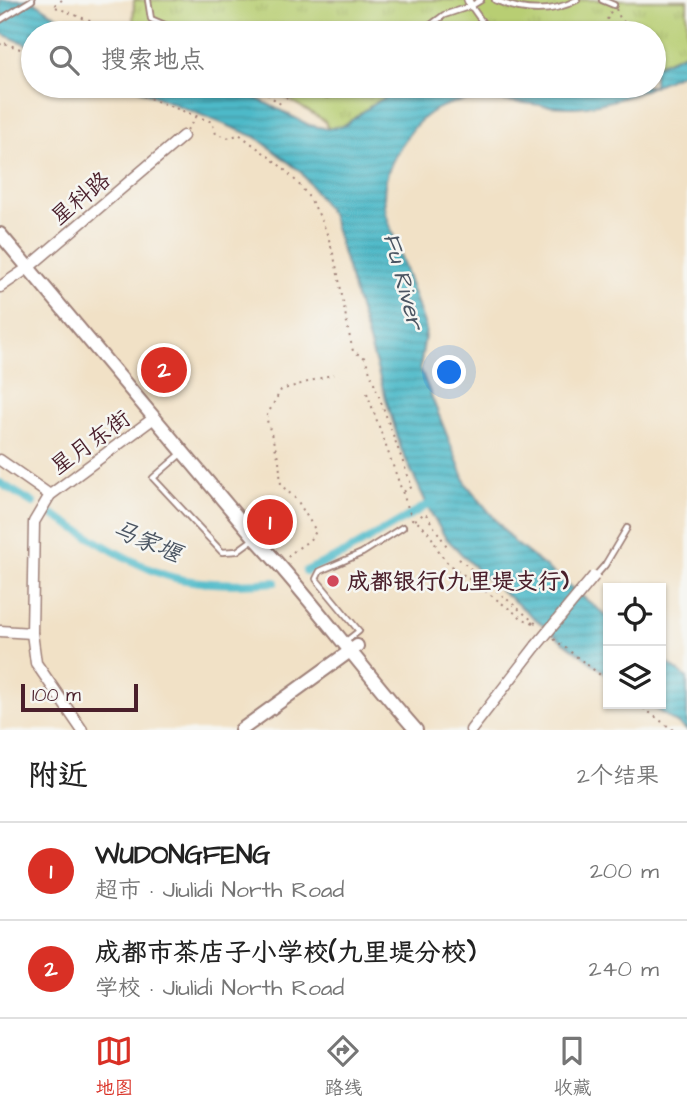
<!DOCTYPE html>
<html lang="zh">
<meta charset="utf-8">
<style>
:root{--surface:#fff;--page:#f2f2f2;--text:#222;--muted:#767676;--line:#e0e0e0;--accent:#d93025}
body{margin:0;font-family:"Architects Daughter","LXGW WenKai TC",sans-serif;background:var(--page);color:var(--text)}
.controls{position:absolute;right:21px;bottom:21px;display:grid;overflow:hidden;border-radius:0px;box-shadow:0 2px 5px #0004}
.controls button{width:63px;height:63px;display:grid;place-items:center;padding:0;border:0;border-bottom:2px solid var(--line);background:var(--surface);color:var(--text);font:35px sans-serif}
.scale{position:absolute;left:21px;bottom:18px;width:117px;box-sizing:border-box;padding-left:7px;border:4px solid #4a1f2b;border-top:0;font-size:19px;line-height:24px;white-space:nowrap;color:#4a1f2b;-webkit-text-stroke:5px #f6f6f2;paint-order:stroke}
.you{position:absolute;left:450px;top:373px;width:24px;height:24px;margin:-18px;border:5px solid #fff;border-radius:50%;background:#1a73e8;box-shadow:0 0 0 10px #1a73e833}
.badge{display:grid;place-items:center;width:46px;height:46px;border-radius:50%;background:var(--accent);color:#fff;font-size:23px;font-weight:700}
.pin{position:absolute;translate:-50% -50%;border:4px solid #fff;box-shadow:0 2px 7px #0006}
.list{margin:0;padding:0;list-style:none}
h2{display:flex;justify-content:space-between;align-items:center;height:91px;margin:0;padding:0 28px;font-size:30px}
h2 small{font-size:23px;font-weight:400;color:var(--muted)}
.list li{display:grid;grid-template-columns:46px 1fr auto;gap:21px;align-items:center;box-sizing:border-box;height:98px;padding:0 28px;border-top:2px solid var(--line)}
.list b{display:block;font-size:26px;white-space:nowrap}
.list p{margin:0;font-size:23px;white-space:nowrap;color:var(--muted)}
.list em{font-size:23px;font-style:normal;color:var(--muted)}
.icon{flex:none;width:38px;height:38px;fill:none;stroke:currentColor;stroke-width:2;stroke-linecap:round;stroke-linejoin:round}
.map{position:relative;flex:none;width:687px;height:730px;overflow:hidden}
.search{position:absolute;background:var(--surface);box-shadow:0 2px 5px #0004;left:21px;right:21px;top:21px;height:77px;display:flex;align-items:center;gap:18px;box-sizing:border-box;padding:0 24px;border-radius:38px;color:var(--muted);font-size:26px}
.sheet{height:287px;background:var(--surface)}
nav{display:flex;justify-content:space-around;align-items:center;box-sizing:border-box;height:98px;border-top:2px solid var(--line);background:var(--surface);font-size:19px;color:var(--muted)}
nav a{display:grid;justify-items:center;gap:4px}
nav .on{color:var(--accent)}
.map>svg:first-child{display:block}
</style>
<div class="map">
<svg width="687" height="730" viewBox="0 0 687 730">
<defs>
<pattern id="grass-tufts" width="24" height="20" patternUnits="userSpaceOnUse" patternTransform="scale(1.75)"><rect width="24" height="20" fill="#b8ce73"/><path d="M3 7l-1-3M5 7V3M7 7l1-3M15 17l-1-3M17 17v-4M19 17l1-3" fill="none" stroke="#a0b064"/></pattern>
<pattern id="water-rules" width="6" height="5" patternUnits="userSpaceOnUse" patternTransform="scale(1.75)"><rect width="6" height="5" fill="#4ebac9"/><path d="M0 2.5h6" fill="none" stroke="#4397a3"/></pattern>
</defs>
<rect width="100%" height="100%" fill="#f6f6f2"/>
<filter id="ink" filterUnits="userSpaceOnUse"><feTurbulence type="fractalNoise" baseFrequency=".0143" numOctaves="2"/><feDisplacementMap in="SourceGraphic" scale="14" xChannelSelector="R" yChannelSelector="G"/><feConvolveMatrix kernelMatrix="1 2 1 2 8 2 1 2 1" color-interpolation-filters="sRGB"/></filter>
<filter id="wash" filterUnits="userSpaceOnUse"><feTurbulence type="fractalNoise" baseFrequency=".00686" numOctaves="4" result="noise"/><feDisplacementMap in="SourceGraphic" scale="28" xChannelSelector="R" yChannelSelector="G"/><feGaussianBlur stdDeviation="1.57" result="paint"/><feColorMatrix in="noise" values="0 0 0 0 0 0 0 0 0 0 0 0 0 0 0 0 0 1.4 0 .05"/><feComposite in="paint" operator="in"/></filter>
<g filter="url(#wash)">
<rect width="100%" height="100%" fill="#f1e1c6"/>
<g fill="url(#grass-tufts)" stroke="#81764f" stroke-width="2">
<path d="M134,0h553v52l-33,15v-34h-505l-16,-6z"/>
<path d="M266,86h139l-33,19 -27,20 -17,4 -3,-8z"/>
</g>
<g fill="url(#water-rules)" stroke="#4c6c7a" stroke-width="2">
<path d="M0,0h32l26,17 42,16h-67v14l-33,-14z"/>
<path d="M687,52v19c-35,16 -72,34 -112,36 -43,2 -102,-20 -142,4 -14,8 -24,22 -32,35 -15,23 -21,45 -14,71l39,112 -6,39 47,117 46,56 95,76v58l-47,-35 -81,-67 -35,-36 -14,-24 -30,-64 -70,-235 -30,-42 -45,-35 -126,-51h102l77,39 19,4 17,-4 27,-20 33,-19h249v-19z"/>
<path d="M661,658l26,20v52l-39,-26h13z"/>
</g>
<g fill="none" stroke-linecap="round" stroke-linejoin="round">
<g stroke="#4ebac9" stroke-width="8">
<path d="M0,483l33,20"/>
<path d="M52,514c36,22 71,45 110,60 29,11 82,11 113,8"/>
<path d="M306,571l39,-18 91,-53"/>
</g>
</g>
</g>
<g filter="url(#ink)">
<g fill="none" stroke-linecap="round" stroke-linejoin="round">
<g stroke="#9e8078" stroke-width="8">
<g id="service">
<path d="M148,0l3,19 32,14"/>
<path d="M495,0c27,12 55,14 82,0"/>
<path d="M602,0l12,5"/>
<path d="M471,6l12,17 14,10"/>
<path d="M0,20l32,-20"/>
<path d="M420,33l24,-18 27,-9 10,-6"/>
<path d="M602,33l6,-1"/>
<path d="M299,86l28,9 24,-9"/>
<path d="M182,453l-29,25 69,74 15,-1 15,-11"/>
<path d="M598,573l7,-8 22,-37"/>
<path d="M345,642l14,-11 -43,-52 4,-8 42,-18 41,-26"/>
</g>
</g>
<g stroke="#9e8078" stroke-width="10">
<path id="pedestrian" d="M468,0l3,6"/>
</g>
<g stroke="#9e8078" stroke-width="13">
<g id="minor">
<path d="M0,287l28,-19 155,-132"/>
<path d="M0,460l50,35"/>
<path d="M0,631l32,2"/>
<path d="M82,730l-46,-67 -4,-30 2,-111 16,-27 104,-77"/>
<path d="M471,730l65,-84"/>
</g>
</g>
<g stroke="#9e8078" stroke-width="16">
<g id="tertiary">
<path d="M0,234l255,304c57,61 105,129 161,192"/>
<path d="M241,730l116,-84"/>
</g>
</g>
<g stroke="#9e8078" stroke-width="2" stroke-dasharray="2 5" stroke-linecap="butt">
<path d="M62,0l-9,6 64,26 9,1"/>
<path d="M616,9l4,9 15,15"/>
<path d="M604,26l8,-17"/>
<path d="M0,45l2,-3 31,12"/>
<path d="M117,86l95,36 4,12 14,4 9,-4c19,15 39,28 55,45 45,47 44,112 59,172l12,7 47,129 -11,6"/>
<path d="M256,86l26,19"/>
<path d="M286,98l9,-8"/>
<path d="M187,130l9,-13"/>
<path d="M367,393l45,126c24,13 21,30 37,45l74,55 13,5"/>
<path d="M415,520l10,-7 23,35"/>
<path d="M288,557c9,-11 22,-13 28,-26l-19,-31 -16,-15 -2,-25 -13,-43 15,-27 53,-16"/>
<path d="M459,559l80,67"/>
<path d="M554,639l54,42"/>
<path d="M638,704l35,26"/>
</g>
<use href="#service" stroke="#fff" stroke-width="4.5"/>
<use href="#pedestrian" stroke="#fff" stroke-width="7"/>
<use href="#minor" stroke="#fff" stroke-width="10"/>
<use href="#tertiary" stroke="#fff" stroke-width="12"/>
<g stroke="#9e8078" stroke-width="13" stroke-linecap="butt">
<path id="minor-bridge" d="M536,646l58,-70"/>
</g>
<use href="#minor-bridge" stroke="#fff" stroke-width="10"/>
</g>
</g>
<circle fill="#d1495b" stroke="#f6f6f2" stroke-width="2.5" cx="333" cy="581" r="7"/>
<g text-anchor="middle" stroke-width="5" stroke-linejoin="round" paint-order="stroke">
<g font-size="23" fill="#4a1f2b" stroke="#f6f6f2">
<text transform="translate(80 198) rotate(-40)" y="8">星科路</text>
<text transform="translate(90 442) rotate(-36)" y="8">星月东街</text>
</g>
<g font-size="23" font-weight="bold" fill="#4a1f2b" stroke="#f6f6f2" text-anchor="start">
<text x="347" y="589">成都银行(九里堤支行)</text>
</g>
<g font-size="24" font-style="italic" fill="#4b5562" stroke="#f6f6f2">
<text transform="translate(404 281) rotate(75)" y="8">Fu River</text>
<text transform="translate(147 541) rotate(23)" y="8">马家堰</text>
</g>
</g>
</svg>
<div class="controls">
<button><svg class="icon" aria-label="locate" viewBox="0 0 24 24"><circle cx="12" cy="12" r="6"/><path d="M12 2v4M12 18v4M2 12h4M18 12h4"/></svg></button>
<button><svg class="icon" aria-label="layers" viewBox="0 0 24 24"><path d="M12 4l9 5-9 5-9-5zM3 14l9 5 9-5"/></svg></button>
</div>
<div class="scale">100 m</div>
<div class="you"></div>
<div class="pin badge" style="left:270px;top:522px">1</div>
<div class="pin badge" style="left:164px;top:370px">2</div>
<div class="search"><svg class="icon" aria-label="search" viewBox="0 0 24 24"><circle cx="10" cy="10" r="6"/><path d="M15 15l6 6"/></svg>搜索地点</div>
</div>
<section class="sheet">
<h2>附近<small>2个结果</small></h2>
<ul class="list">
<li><span class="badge">1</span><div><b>WUDONGFENG</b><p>超市 · Jiulidi North Road</p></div><em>200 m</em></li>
<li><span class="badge">2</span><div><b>成都市茶店子小学校(九里堤分校)</b><p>学校 · Jiulidi North Road</p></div><em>240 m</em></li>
</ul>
</section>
<nav>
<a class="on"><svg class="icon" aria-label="map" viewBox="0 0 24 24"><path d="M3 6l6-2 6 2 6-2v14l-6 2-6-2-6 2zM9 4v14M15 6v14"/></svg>地图</a>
<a><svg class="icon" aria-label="directions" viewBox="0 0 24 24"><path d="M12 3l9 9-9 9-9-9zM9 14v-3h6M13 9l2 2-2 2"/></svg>路线</a>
<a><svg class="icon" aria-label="saved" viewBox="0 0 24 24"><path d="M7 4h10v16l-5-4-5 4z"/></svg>收藏</a>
</nav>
